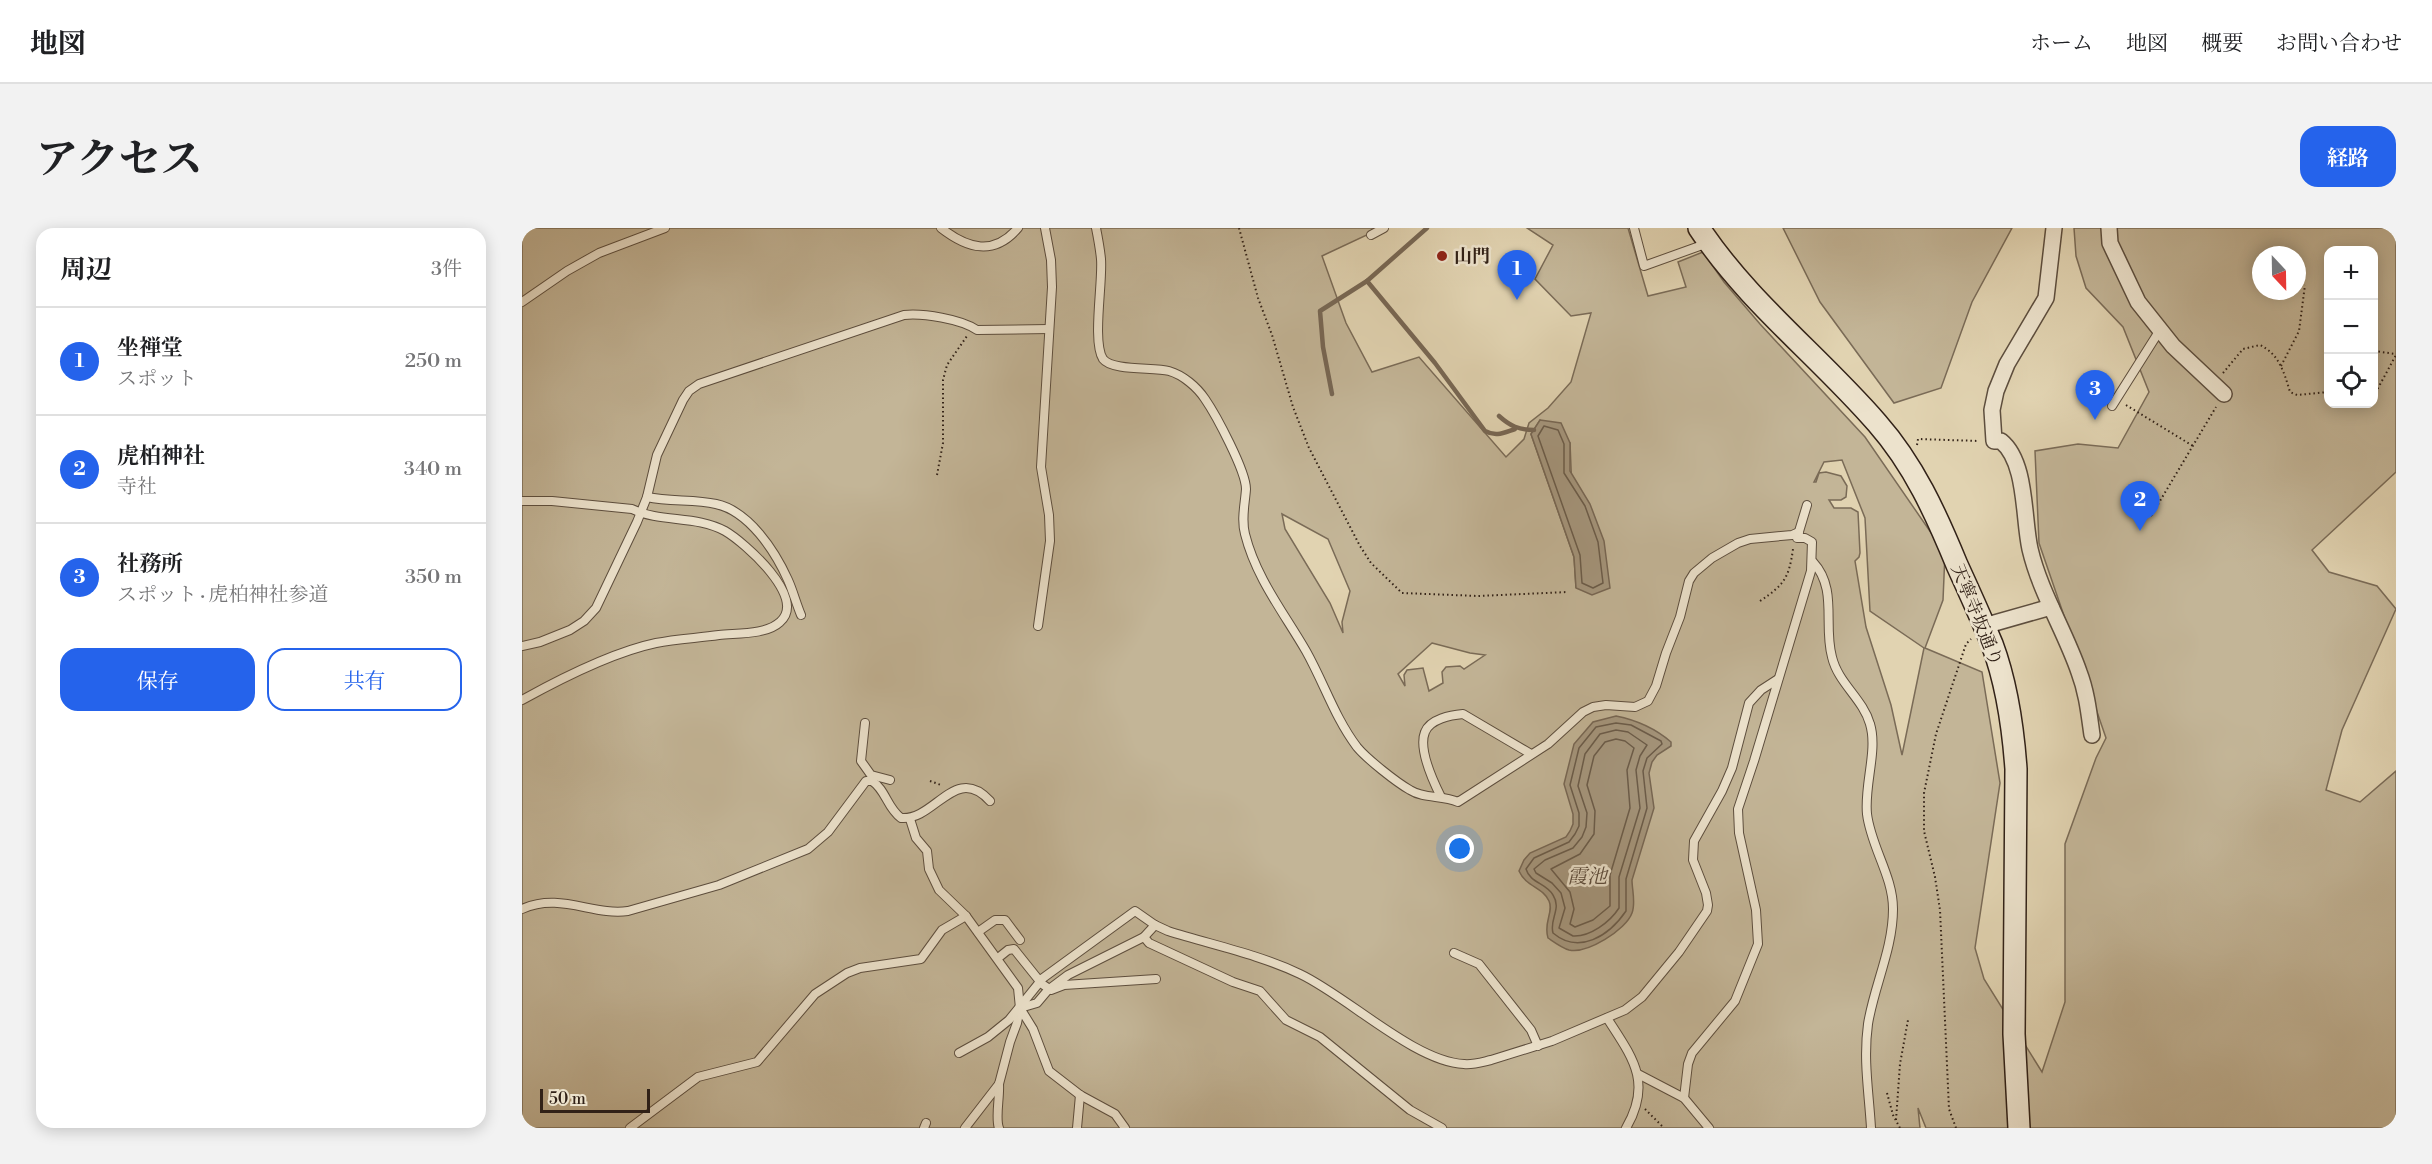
<!DOCTYPE html>
<html lang="ja">
<meta charset="utf-8">
<style>
:root{--surface:#fff;--page:#f2f2f2;--text:#202124;--muted:#757577;--line:#e0e0e0;--accent:#2563eb}
body{margin:0;font-family:"Libre Bodoni","Noto Serif JP",serif;background:var(--page);color:var(--text)}
.controls{position:absolute;right:18px;top:18px;display:grid;overflow:hidden;border-radius:12px;box-shadow:0 3px 15px #0003}
.controls button{width:54px;height:54px;display:grid;place-items:center;padding:0;border:0;border-bottom:2px solid var(--line);background:var(--surface);color:var(--text);font:30px sans-serif}
.compass{position:absolute;left:1730px;top:18px;width:54px;height:54px;border-radius:50%;background:var(--surface);box-shadow:0 3px 15px #0003;rotate:158deg}
.scale{position:absolute;left:18px;bottom:15px;width:110px;box-sizing:border-box;padding-left:6px;border:3px solid #312117;border-top:0;font-size:16px;line-height:21px;white-space:nowrap;color:#312117;-webkit-text-stroke:4px #ece2cc;paint-order:stroke}
.you{position:absolute;left:938px;top:621px;width:21px;height:21px;margin:-15px;border:4px solid #fff;border-radius:50%;background:#1a73e8;box-shadow:0 0 0 9px #1a73e833}
.badge{display:grid;place-items:center;width:39px;height:39px;border-radius:50%;background:var(--accent);color:#fff;font-size:20px;font-weight:700}
.pin{position:absolute;translate:-50% -50px;filter:drop-shadow(0 2px 3px #0008)}
.pin::after{content:'';position:absolute;top:32px;width:21px;height:18px;background:inherit;clip-path:polygon(0 0,100% 0,50% 100%)}
.list{margin:0;padding:0;list-style:none}
h2{display:flex;justify-content:space-between;align-items:center;height:78px;margin:0;padding:0 24px;font-size:26px}
h2 small{font-size:20px;font-weight:400;color:var(--muted)}
.list li{display:grid;grid-template-columns:39px 1fr auto;gap:18px;align-items:center;box-sizing:border-box;height:108px;padding:0 24px;border-top:2px solid var(--line)}
.list b{display:block;font-size:22px;white-space:nowrap}
.list p{margin:0;font-size:20px;white-space:nowrap;color:var(--muted)}
.list em{font-size:20px;font-style:normal;color:var(--muted)}
.actions{display:flex;gap:12px;padding:18px 24px}
.actions a{flex:1;padding:14px 0;border:2px solid var(--accent);border-radius:18px;text-align:center;font-size:21px;color:var(--accent)}
.actions .main{background:var(--accent);color:#fff}
.icon{flex:none;width:33px;height:33px;fill:none;stroke:currentColor;stroke-width:2;stroke-linecap:round;stroke-linejoin:round}
.map{position:relative;flex:none;width:1874px;height:900px;overflow:hidden;border-radius:18px}
header{display:flex;align-items:center;gap:36px;box-sizing:border-box;height:84px;padding:0 30px;background:var(--surface);border-bottom:2px solid var(--line)}
header strong{font-size:28px}
nav{display:flex;gap:33px;margin-inline-start:auto;font-size:21px}
.intro{display:flex;align-items:center;justify-content:space-between;box-sizing:border-box;height:144px;padding:0 36px}
h1{margin:0;font-size:42px}
.button{padding:15px 27px;border-radius:18px;background:var(--accent);color:#fff;font-size:21px;font-weight:700}
main{display:flex;gap:36px;padding:0 36px}
aside{flex:1;background:var(--surface);border-radius:18px;box-shadow:0 3px 15px #0003}
.map>svg:first-child{display:block}
</style>
<header>
<strong>地図</strong>
<nav><a>ホーム</a><a>地図</a><a>概要</a><a>お問い合わせ</a></nav>
</header>
<div class="intro"><h1>アクセス</h1><a class="button">経路</a></div>
<main>
<aside>
<h2>周辺<small>3件</small></h2>
<ul class="list">
<li><span class="badge">1</span><div><b>坐禅堂</b><p>スポット</p></div><em>250 m</em></li>
<li><span class="badge">2</span><div><b>虎柏神社</b><p>寺社</p></div><em>340 m</em></li>
<li><span class="badge">3</span><div><b>社務所</b><p>スポット · 虎柏神社参道</p></div><em>350 m</em></li>
</ul>
<div class="actions"><a class="main">保存</a><a>共有</a></div>
</aside>
<div class="map">
<svg width="1874" height="900" viewBox="0 0 1874 900">
<rect width="100%" height="100%" fill="#e1d3b1"/>
<filter id="stains"><feTurbulence type="fractalNoise" baseFrequency=".00333" numOctaves="4"/><feColorMatrix values="0 0 0 0 .2 0 0 0 0 .09 0 0 0 0 .02 0 0 0 .5 -.17"/></filter>
<radialGradient id="worn" r=".72"><stop offset=".6" stop-color="#630" stop-opacity="0"/><stop offset="1" stop-color="#630" stop-opacity=".3"/></radialGradient>
<g fill="#c3b597" stroke="#7a6b57" stroke-width="1.5" fill-rule="evenodd">
<path d="M0,0h851l-4,6 -47,22 24,67 26,49 47,-15 87,100 18,-18 5,-16 19,-15 23,-26 20,-69 -20,3 -36,-37 18,-34 -26,-17h101l20,68 38,-9 -8,-25 25,-10 21,30 36,42 105,113 80,116 -2,47 -18,48 57,24 18,111 -25,165 9,31 58,93 23,-70v-158l31,-86 10,-20 -67,-195 -4,-92 43,-7 40,4 31,-56 -26,-65 -37,-39 -10,-32 -2,-28h322v244l-84,78 17,22 48,14 19,23 -54,121 -16,60 34,12 36,-31v357h-470l-8,-20 2,20h-1398zM1806,22h46v154h-46zM1739,27h36v36h-36zM1018,192l30,23 6,145 -2,-31 -43,-123zM1320,232l23,58 5,93 54,37 -22,107 -11,-50 -25,-78 -11,-66 4,-4 1,-4 -2,-41 -7,-4h-17l-5,-8h12l5,-3 1,-11 -6,-10 -15,-4 -7,1 -3,9h-2l10,-20zM760,286l46,25 22,52 -8,31 1,11 -13,-30 -45,-74zM910,415l38,10 15,2 -21,14 -4,-3 -14,1 -4,5 1,11 -14,8 -6,-23 -16,2 -3,5 1,11 -7,-12z"/>
<path d="M1261,0h229l-40,74 -31,86 -47,15 -74,-101z"/>
</g>
<g fill="#a5967d" stroke="#776754" stroke-width="1.5">
<path d="M1018,192l21,3 9,20v28l20,33 14,37 6,47 -18,7 -16,-7 -2,-31 -43,-123z"/>
<path d="M1094,488c20,4 40,13 55,26v4l-14,9 -5,7 -3,11 5,35 -22,72c0,10 4,23 0,33 -6,17 -45,41 -63,37 -7,-2 -15,-8 -21,-12 -5,-16 6,-26 1,-37 -6,-14 -23,-14 -30,-30l5,-11 6,-7 36,-16 4,-6 3,-7v-10l-9,-30 10,-40 19,-22z"/>
</g>
<g fill="none" stroke-linecap="round" stroke-linejoin="round">
<g stroke="#6b5c4a" stroke-width="1.5">
<path d="M1022,198l14,4 6,14v29l21,33 13,36 5,41 -10,5 -11,-5 -2,-28 -42,-119z"/>
<path d="M1094,495l15,2 30,16 1,3 -15,14 -4,13 4,37 -21,71v32c-17,25 -47,44 -73,22 -4,-14 9,-24 0,-38 -7,-12 -23,-12 -27,-26l8,-11 35,-16 6,-8 4,-8v-13l-9,-28 9,-37 17,-21z"/>
<path d="M1094,502l12,2 19,13 -7,11 -4,14 4,38 -21,69v31c-9,14 -29,29 -46,28l-14,-8 6,-20 -4,-15 -9,-10 -16,-10 -2,-4 11,-9 28,-12 9,-11 4,-10 1,-14 -9,-27 7,-32 15,-20z"/>
<path d="M1094,511l9,2 9,7 -7,22 3,38 -20,67v31l-17,14 -18,7 -5,-3 4,-15 -4,-17 -19,-23 29,-15 14,-20 1,-23 -8,-26 7,-29 11,-14z"/>
</g>
<g stroke="#776754" stroke-width="4.5">
<path d="M845,53l68,82 50,68c11,6 18,2 30,-2"/>
<path d="M810,166l-9,-47 -3,-36 47,-30 60,-53"/>
<path d="M977,188c11,10 20,14 35,14"/>
</g>
<g stroke="#5d4e3e" stroke-width="10">
<g id="lane">
<path d="M419,0c27,21 53,28 77,0"/>
<path d="M574,0c2,10 4,21 5,31 2,23 -9,83 2,100 9,12 51,8 66,12 14,4 28,16 36,28 11,16 41,72 41,90 -1,15 -5,30 -1,45 11,44 39,79 61,117 18,32 29,67 51,96 10,12 39,35 53,43 14,9 32,5 48,12l90,-58 35,-32 10,-5 13,-2 29,2 13,-6 8,-15 10,-33 14,-36 9,-36 5,-8 18,-15 26,-15 12,-4 42,-4 7,-3"/>
<path d="M1112,0l10,38 64,-23"/>
<path d="M849,7l13,-7"/>
<path d="M0,74l45,-31 32,-18 66,-25"/>
<path d="M1590,178l48,-76"/>
<path d="M125,269c23,5 47,2 69,7 33,7 59,47 72,76 5,11 8,23 13,35"/>
<path d="M0,273h30l80,8c29,14 64,6 93,22 19,11 83,67 55,91 -14,13 -43,11 -61,13 -21,3 -43,4 -63,8 -43,9 -96,36 -134,57"/>
<path d="M1291,334c25,27 10,63 19,95 6,26 31,42 38,67 8,26 -6,61 -3,90 4,33 26,62 26,95 0,40 -19,77 -25,115 -5,36 1,69 3,104"/>
<path d="M516,398l12,-85 -1,-26 -8,-48 11,-180 -1,-27 -6,-32"/>
<path d="M0,418l18,-4 30,-12 14,-9 12,-13 41,-86 10,-25 10,-42 26,-55 6,-9 10,-7 205,-69c19,-2 57,4 73,15l72,-1"/>
<path d="M343,495l-4,38 10,14 19,5"/>
<path d="M919,569c-8,-16 -23,-48 -16,-65 5,-13 26,-17 38,-18l68,40"/>
<path d="M388,591l6,19 11,13 2,18 10,21 27,26 52,72 2,20 -3,15 -7,19 -11,42 -34,44"/>
<path d="M0,681c38,-17 71,7 106,2l91,-26 89,-36 20,-17 38,-51h6c14,9 15,27 29,37 34,3 54,-55 89,-17"/>
<path d="M633,697l-11,12 5,6 84,39 27,9 26,29 34,17 90,73 32,18"/>
<path d="M456,704l17,-12h10l15,20"/>
<path d="M932,725l25,11 52,66 7,16"/>
<path d="M476,730l10,-8 6,-1 28,35 9,6 13,-5 92,-6"/>
<path d="M498,780l13,21 16,42 31,24 35,19 10,14"/>
<path d="M498,780l17,-5 11,-13 20,-15 76,-38"/>
<path d="M1085,790c25,39 46,64 19,110"/>
<path d="M437,825l29,-16 21,-17 34,-42 92,-67 20,14 13,6c44,14 90,23 132,43 47,22 115,88 164,90 9,1 18,-2 27,-4l61,-19 73,-31 17,-13 37,-45 28,-41 1,-6 -2,-12 -13,-33 1,-19 28,-50 10,-23 17,-65 12,-13 17,-11"/>
<path d="M1116,846l46,24 25,30"/>
<path d="M1162,870l4,-34 4,-11 43,-52 23,-57 -2,-34 -17,-77 -1,-24 16,-48 57,-190 1,-29 -7,-4h-8l10,-33"/>
<path d="M108,900l68,-51 59,-15 58,-68 32,-21 13,-5 61,-9 21,-29 24,-14"/>
<path d="M402,900l2,-5"/>
<path d="M477,900c-4,-10 1,-31 0,-44"/>
<path d="M555,900l3,-33"/>
</g>
</g>
<g stroke="#5d4e3e" stroke-width="18">
<g id="street">
<path d="M1532,0l-8,70 -39,66 -11,27 -4,19 2,31h7c26,21 22,77 29,108 10,43 35,82 49,123 8,21 10,42 13,63"/>
<path d="M1587,0l1,15 28,59 35,44 51,48"/>
<path d="M1462,398l67,-19"/>
</g>
</g>
<g stroke="#312117" stroke-width="24">
<path id="secondary" d="M1177,0c49,74 120,128 178,195 37,42 59,91 80,142 12,26 24,53 35,79 15,40 21,83 24,125l-2,265 5,94"/>
</g>
<g stroke="#312117" stroke-width="2" stroke-dasharray="1.5 3" stroke-linecap="butt">
<path d="M717,0l19,70 14,37 21,72 16,41 51,98 11,17 31,30 76,3 90,-4"/>
<path d="M1852,123l22,3"/>
<path d="M1759,138l18,-35 6,-46"/>
<path d="M1701,145l20,-24 17,-4c19,9 24,27 30,47l7,3 31,-3"/>
<path d="M1852,163l3,-1 19,-35"/>
<path d="M1604,177l67,41"/>
<path d="M1395,217l1,-6 61,2"/>
<path d="M415,247l6,-32v-63l4,-15 20,-29"/>
<path d="M1629,288l65,-109"/>
<path d="M1238,373c24,-16 29,-23 33,-52"/>
<path d="M408,553l11,4"/>
<path d="M1365,865l6,22 7,13"/>
<path d="M1123,881l19,19"/>
<path d="M1374,892l4,-56 8,-44"/>
<path d="M1434,900l-7,-19 -9,-199 -5,-33 -11,-46v-38l12,-59 30,-90 5,-5"/>
</g>
<use href="#lane" stroke="#ece2cc" stroke-width="8"/>
<use href="#street" stroke="#ece2cc" stroke-width="15"/>
<use href="#secondary" stroke="#ece2cc" stroke-width="21"/>
</g>
<circle fill="#8f2418" stroke="#ece2cc" stroke-width="2" cx="920" cy="28" r="6"/>
<g text-anchor="middle" stroke-width="5" stroke-linejoin="round" paint-order="stroke">
<g font-size="18" font-weight="bold" fill="#312117" stroke="#ece2cc" text-anchor="start">
<text x="932" y="34">山門</text>
</g>
<g font-size="18" fill="#312117" stroke="#ece2cc">
<text transform="translate(1455 387) rotate(68)" y="6">天寧寺坂通り</text>
</g>
<g font-size="20" font-style="italic" fill="#5a4a3b" stroke="#ece2cc">
<text x="1065" y="655">霞池</text>
</g>
</g>
<rect width="100%" height="100%" filter="url(#stains)"/>
<rect width="100%" height="100%" fill="url(#worn)"/>
</svg>
<div class="controls">
<button>+</button>
<button>−</button>
<button><svg class="icon" aria-label="locate" viewBox="0 0 24 24"><circle cx="12" cy="12" r="6"/><path d="M12 2v4M12 18v4M2 12h4M18 12h4"/></svg></button>
</div>
<svg class="compass" viewBox="-18 -18 36 36"><path d="M0-13l5 13h-10z" fill="#e53935"/><path d="M0 13l5-13h-10z" fill="#757577"/></svg>
<div class="scale">50 m</div>
<div class="you"></div>
<div class="pin badge" style="left:995px;top:72px">1</div>
<div class="pin badge" style="left:1618px;top:303px">2</div>
<div class="pin badge" style="left:1573px;top:192px">3</div>
</div>
</main>
